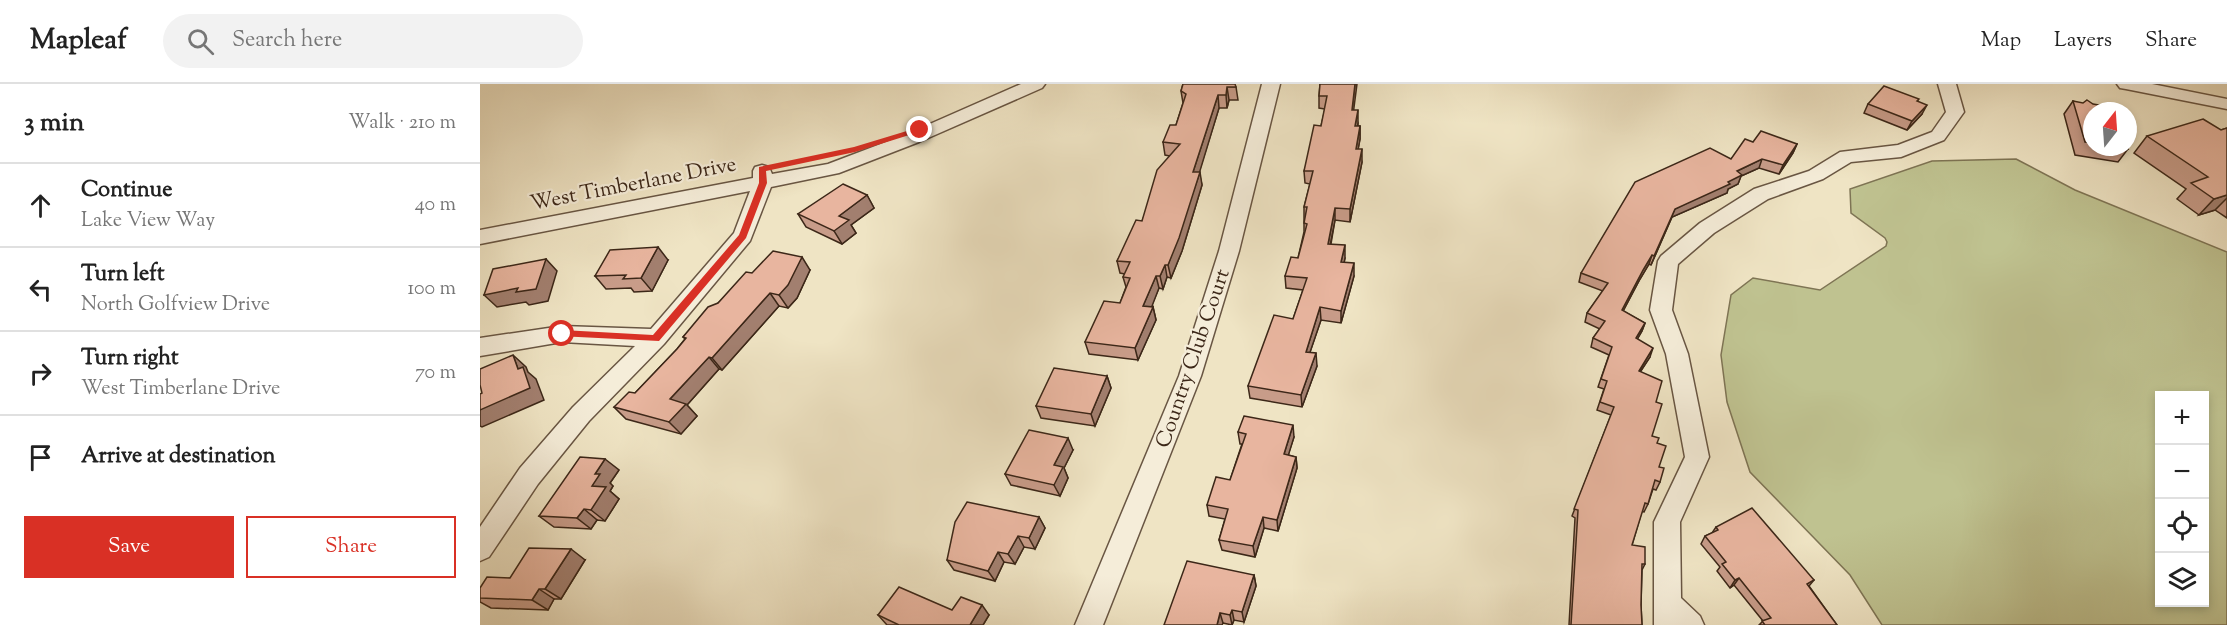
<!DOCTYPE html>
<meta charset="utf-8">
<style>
:root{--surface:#fff;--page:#f2f2f2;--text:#222;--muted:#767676;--line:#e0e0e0;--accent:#d93025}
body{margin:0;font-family:"Sorts Mill Goudy",serif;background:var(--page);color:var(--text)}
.controls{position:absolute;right:18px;bottom:18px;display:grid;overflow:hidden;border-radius:0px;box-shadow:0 3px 9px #0003}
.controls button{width:54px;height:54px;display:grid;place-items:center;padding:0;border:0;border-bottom:2px solid var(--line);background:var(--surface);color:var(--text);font:30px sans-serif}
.compass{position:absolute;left:1603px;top:18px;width:54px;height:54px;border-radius:50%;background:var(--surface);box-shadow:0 3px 9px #0003;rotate:17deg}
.stop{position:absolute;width:18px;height:18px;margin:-14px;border:4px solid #d93025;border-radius:50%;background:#fff}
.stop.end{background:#d93025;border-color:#fff;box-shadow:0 2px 6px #0008}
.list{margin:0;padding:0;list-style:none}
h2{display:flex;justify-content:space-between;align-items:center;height:78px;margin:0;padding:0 24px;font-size:26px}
h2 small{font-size:20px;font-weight:400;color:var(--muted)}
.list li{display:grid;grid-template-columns:39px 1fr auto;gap:18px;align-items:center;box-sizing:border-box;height:84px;padding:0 24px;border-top:2px solid var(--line)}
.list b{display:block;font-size:22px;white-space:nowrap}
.list p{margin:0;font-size:20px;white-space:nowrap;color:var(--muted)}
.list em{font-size:20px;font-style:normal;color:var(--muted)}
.actions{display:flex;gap:12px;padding:18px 24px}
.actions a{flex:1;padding:14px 0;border:2px solid var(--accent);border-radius:0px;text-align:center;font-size:21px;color:var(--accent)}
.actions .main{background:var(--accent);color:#fff}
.icon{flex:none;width:33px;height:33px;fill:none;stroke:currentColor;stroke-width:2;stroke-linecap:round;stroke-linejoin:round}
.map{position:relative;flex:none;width:1747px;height:541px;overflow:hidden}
header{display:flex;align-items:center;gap:36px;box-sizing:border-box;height:84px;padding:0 30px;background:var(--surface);border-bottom:2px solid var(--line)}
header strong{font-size:28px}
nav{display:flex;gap:33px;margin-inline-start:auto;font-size:21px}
.search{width:420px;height:54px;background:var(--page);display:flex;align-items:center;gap:15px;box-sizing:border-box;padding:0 21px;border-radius:33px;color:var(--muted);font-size:22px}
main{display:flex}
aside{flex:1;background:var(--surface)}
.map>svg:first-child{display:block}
</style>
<header>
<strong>Mapleaf</strong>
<div class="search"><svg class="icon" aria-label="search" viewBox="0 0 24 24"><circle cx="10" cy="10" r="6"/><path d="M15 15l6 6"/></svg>Search here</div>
<nav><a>Map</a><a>Layers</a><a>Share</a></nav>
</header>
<main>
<aside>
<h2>3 min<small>Walk · 210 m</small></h2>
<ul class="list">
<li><svg class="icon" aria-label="ahead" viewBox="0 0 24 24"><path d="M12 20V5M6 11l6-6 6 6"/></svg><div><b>Continue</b><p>Lake View Way</p></div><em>40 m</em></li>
<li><svg class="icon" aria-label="left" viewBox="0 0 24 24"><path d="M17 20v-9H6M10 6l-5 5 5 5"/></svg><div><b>Turn left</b><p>North Golfview Drive</p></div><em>100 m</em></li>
<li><svg class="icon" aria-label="right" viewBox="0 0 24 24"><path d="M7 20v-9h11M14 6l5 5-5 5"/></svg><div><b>Turn right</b><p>West Timberlane Drive</p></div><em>70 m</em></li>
<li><svg class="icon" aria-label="arrive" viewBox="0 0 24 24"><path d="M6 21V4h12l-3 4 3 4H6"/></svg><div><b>Arrive at destination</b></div></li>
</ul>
<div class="actions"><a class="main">Save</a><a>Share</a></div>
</aside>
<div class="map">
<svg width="1747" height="541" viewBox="0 0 1747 541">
<rect width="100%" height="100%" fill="#efe4c4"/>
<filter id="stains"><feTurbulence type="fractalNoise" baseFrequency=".00333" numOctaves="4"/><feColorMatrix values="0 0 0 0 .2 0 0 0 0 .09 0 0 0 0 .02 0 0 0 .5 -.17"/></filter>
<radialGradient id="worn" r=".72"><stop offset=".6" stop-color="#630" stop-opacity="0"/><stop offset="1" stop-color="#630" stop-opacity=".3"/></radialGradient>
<path fill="#bfc290" stroke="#7e7454" stroke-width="1.5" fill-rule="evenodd" d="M1536,75l59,31 152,62v373h-345l-32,-50 -100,-103 -23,-70 -6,-47 10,-60 22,-17 67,12 66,-44 1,-4 -2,-4 -34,-25 -1,-24 82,-28zM1680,312h44v206h-44z"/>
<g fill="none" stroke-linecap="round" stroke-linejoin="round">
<g stroke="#695643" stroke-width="3">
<g id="minor">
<path d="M541,0h24l-3,4 -123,54 -80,31 -68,14 -21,54 -86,103 -75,77 -51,63 -49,73 -9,4v-34l40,-59 53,-61 62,-61 -73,-4 -82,14v-18l82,-12 89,3 83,-96 16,-42 -270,53v-14l273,-52v-7l2,-4 7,-2 7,2 3,7 56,-10 79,-30z"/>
<path d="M782,0h18l-41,167 -38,125 -98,249h-28l104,-249 40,-125z"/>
<path d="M1458,0h18l8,28 -20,28 -43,17 -50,5 -28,17 -55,20 -54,34 -36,31 -6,46 16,44 21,103 -29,65 1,76 19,18 4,9h-50v-103l31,-65 -19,-103 -16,-44 8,-49 3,-5 39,-33 54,-34 55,-18 31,-19 58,-7 34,-13 14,-20z"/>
<path d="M1637,0h35l75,15v10l-101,-20 -6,-1z"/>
</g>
</g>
<use href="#minor" fill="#f5edd9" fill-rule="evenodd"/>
</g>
<g fill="#c89c89" stroke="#3c2718" stroke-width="1.5">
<path d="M703,0l53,3 2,13h-9l-2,8h-8l-20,64 3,13 -20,66 -11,27 -4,-1 -4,12 -4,-1 -8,19h2l3,13 -18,40 -49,-6 -4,-12 35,-39 6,-16 -3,-10 2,-3 -5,-1 -3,-12 25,-40 28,-65 -5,-1 -2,-13 13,-17 7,-22 -2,-12z"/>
<path d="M840,0l33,26 5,13v3h2v13l-2,10 4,13 -12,60 -15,-2 -4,24 14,14 -1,4 10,14 -13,47 -20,-3 -11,32 7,14 -15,41 -52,-9 -2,-12 45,-67 10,-29 -17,-2 -1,-12 13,-18 6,-26v-25l6,-23 -5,-1 -1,-12 17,-45 4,-17 -6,-1v-12z"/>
<path d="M1438,17l4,13 -15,16 -43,-17 4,-9z"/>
<path d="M1593,17l19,10v36h35l1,2 -10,13 -43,-7 -11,-41z"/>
<path d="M1747,44v90l-12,-8 -16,5 -22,-16 9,-10 -52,-36 13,-17 74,-6z"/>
<path d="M1273,58l44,2 -4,9 -14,21 -20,-6 -18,8 -3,8 -10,5 -1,4 -55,24 -21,48 -2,-1 -9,15 -17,32 22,12 -3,8 -5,8 13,18 -10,15 16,30 -4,34 5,7 3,39 -4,8 -3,-1 -5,15 -4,8 -2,-1 -10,34 13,19 -3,6 -1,35 1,20h-73l6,-107 -3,-2 39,-101 -14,-5 7,-21 -6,-2 11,-32 -18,-8 2,-9 7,-9 -15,-7 2,-9 16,-22 -24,-9 2,-9z"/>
<path d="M387,111l7,13 -23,17 5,8 -14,11 -36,-17 -8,-13z"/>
<path d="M188,176l-16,31 -18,1 -3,-4 -25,1 -11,-13z"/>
<path d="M330,186l-13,28 -9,10 -9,-2 -57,64 -3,-1 -32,36 10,11 -16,18 -55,-15 -12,-12 21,-14 42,-44 8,-10 -2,-2 35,-34 34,-30z"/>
<path d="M627,292l4,12 -16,38 -54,-8 -5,-12z"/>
<path d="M758,348l56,5 -6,18 8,2 1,11 -19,63 -14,-3 -9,29 -33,-7 -3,-10 6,-21 -16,-3 -2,-11 23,-25 12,-36h-2z"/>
<path d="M593,366l-9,18 4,10 -8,18 -49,-11 -6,-11z"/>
<path d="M139,386l-9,13 3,3 -3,5 9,8 -14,22 -8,-1 -6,9 -37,-2 -15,-11z"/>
<path d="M559,433l6,11 -10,21 -11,-2 -9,17 -11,-2 -9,19 -41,-11 -7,-10z"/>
<path d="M1236,443l98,53 -5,6 28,39h-78l4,-4 -29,-36 -4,3 -13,-17 3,-4 -19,-23 4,-8 7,-3z"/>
<path d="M105,476l-24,39h-7l-6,11 -57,-2 -11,-6v-14l30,-10z"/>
<path d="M774,491l2,11 -12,36 -10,-2 -2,5 -9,-2 -59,2z"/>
<path d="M472,526l37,5 -6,10h-96l-9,-10z"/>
</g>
<g fill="#a27f6f" stroke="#3c2718" stroke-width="1.5">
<path d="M875,0h2l-5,39v-13z"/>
<path d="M747,3l2,13 -2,8 -1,-13z"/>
<path d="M738,11l1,13 -23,76 -3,-12z"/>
<path d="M1447,21l-5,9 -15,16 5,-9z"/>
<path d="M878,26v13l-3,16v-13z"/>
<path d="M880,42v13l-4,22v-12z"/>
<path d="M1317,60l-4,9 -14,21 4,-9z"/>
<path d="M882,65v13l-12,60v-13z"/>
<path d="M1282,75l-3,9 -18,8 -3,8 -10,5 -1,4 -55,24 -21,48 24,-56 53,-27 9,-11z"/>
<path d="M720,88l2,13 -20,66 -11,27 -3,-13z"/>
<path d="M387,111l7,13 -23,17 5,8 -14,11 -8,-13 5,-15z"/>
<path d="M1747,111v3l-12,12 -16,5 15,-16z"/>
<path d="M855,124v12l-7,36v-12z"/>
<path d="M865,161v13l-3,16 -1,-12z"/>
<path d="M178,163l10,13 -16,31 -11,-13z"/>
<path d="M1172,171l-3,9 -9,15 -21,40 3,-9 21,-40z"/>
<path d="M322,173l8,13 -13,28 -9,10 -9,-13z"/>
<path d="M66,175l11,12 -9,30 -19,4 -3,-3 -29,5 -13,-12z"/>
<path d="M874,179v13l-13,47v-12z"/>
<path d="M685,181l2,12 -4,12 -3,-13z"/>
<path d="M676,192l3,12 -12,31 -4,-13z"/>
<path d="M290,209l9,13 -57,64 -10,-12z"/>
<path d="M673,223l3,13 -18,40 -3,-12z"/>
<path d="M840,223l1,13 -15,44v-12z"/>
<path d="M1165,239l-3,8 -9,16 3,-9z"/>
<path d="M1173,264l-3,9 -15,23 4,-9z"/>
<path d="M836,269l1,13 -15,41 -1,-12z"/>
<path d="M33,271l13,12 2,5 8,7 8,21 -62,27 -2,-1v-16l38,-41z"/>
<path d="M229,273l10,12 -32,36 10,11 -16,18 -12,-12 1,-23z"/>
<path d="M627,292l4,12 -16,38 -4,-12z"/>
<path d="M813,341l1,12 -9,29 -1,-12z"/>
<path d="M588,354l5,12 -9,18 4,10 -8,18 -6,-11v-20z"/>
<path d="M816,373l1,11 -19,63 -1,-11z"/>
<path d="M125,375l14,11 -9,13 3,3 -3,5 9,8 -14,22 -14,-11 1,-24 3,-12z"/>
<path d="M104,425l13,11 -6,9 -14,-11z"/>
<path d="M559,433l6,11 -10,21 -6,-11z"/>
<path d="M783,433l1,11 -9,29 -2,-11z"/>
<path d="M538,452l6,11 -9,17 -7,-10z"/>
<path d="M91,465l14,11 -24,39 -16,-10z"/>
<path d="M518,468l6,10 -9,19 -7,-10z"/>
<path d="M774,491l2,11 -12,36 -2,-10z"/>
<path d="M1259,494l-5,7 -4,3 5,-8z"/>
<path d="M59,505l15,10 -6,11 -16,-10z"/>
<path d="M502,521l7,10 -6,10h-13z"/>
<path d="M752,526l2,10 -2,5 -2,-10z"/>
<path d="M740,529l3,10 -1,2h-5z"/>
</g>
<g fill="#e8b59f" stroke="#3c2718" stroke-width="1.5">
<path d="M703,0h52l1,3h-9l-1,8h-8l-25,77h7l-21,66 -11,27h-3l-5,11h-4l-13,30 10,1 -18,41 -50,-6 19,-41 16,2 10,-25 -7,-1 7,-15 -13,-1 19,-41 6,1 15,-51 23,-26 -17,-2 7,-17h6l10,-31 -5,-3z"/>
<path d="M840,0h35l-3,26h6l-3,16h5l-4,23h6l-12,60 -15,-1 -7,36 17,1 -4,17 13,1 -13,48 -21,-4 -14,45 10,1 -15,42 -53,-9 26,-71 19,4 14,-41 -22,-2 6,-19 7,1 9,-34 -3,-1 3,-16h-3l9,-36h-9l10,-46 7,1 6,-30h-8z"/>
<path d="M1404,2l35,13 -2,2 10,4 -15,16 -44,-17z"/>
<path d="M1607,16l6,4 22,4 1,3h-24v32l-7,-1 -12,-41 10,2z"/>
<path d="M1723,35l18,11 6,-2v67l-13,4 -23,-16 17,-6 -61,-41z"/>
<path d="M1281,47l36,13 -14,21 -21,-6 -25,12 5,4 -14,7 2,2 -55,25 -21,47 -2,-1 -9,15 -21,40 23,13 -9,15 17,10 -14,23 23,10 -6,21 6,2 -10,32 7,2 -2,5 9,3 -7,21 5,1 -4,14 -5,-2 -7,24 -3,-1 -13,42 13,2v17h-3l-1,41 1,20h-71l7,-115 -4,-1 40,-102 -14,-5 7,-21 -6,-2 11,-32 -19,-9 12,-17 -18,-8 21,-30 -27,-10 54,-91 75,-34 21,11 14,-20 8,3z"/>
<path d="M1634,63h13l1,2z"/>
<path d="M363,100l24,11 -28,21 10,4 -15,11 -36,-17z"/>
<path d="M178,163l-17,31 -18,1 3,-4 -31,1 15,-26z"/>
<path d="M293,167l29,6 -14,28 -9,10 -9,-2 -58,65 -3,-1 -39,42 16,5 -17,18 -55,-15 15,-15 6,1 42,-44 9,-11 -3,-1 25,-30 10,-4 28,-31 6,1z"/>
<path d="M66,175l-10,30 -20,3 2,-4 -34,7 9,-26z"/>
<path d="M33,271l5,14 5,-2 7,21 -50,22v-16l2,-1 -2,-8v-16z"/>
<path d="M574,284l53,8 -16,38 -55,-8z"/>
<path d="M764,332l49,9 -9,29 12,3 -19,63 -14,-3 -10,29 -34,-6 9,-31 -21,-4 9,-28 14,3 16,-46 -8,-2z"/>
<path d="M549,346l39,8 -14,27 9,2 -9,18 -49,-11z"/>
<path d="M100,373l25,2 -10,15h5l-8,12 14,1 -15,23 -7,-1 -7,9 -38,-2z"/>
<path d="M487,418l72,15 -10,21 -11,-2 -10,18 -10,-2 -10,19 -41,-11 8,-38z"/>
<path d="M1272,424l62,72 -7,4 30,41h-72l-3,-4 9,-3 -32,-40 -4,2 -13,-16 4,-2 -21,-26 13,-6 -2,-3z"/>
<path d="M49,464l42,1 -26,40h-6l-7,11 -52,-2v-10l7,-11 23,1z"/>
<path d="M707,477l67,14 -12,37 -10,-2 -2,5 -10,-2 -3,12h-53z"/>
<path d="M419,503l53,23 9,-13 21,8 -12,20h-71l-21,-10z"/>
</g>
<path fill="#d93025" d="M440,43l4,3 -2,1 -67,21 -89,19 1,12 -21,55 -87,103 -101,-5v-5l4,-1 91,5 86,-100 20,-52v-16l95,-20z"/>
<g text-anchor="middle" stroke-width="4.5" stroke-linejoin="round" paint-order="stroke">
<g font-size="21" fill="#3c2718" stroke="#f5edd9">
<text transform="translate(153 99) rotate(-11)" y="7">West Timberlane Drive</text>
<text transform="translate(712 274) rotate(-71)" y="7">Country Club Court</text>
</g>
</g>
<rect width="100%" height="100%" filter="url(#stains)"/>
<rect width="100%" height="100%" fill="url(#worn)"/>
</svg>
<div class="controls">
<button>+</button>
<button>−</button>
<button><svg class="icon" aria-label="locate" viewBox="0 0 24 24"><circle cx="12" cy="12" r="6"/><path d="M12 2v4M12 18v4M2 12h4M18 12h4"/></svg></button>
<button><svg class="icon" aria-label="layers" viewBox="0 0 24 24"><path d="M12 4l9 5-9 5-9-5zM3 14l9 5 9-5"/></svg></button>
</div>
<svg class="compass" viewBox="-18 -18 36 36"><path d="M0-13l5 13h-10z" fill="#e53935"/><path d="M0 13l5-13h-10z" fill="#767676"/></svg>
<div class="stop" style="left:82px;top:250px"></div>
<div class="stop end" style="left:440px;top:46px"></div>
</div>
</main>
